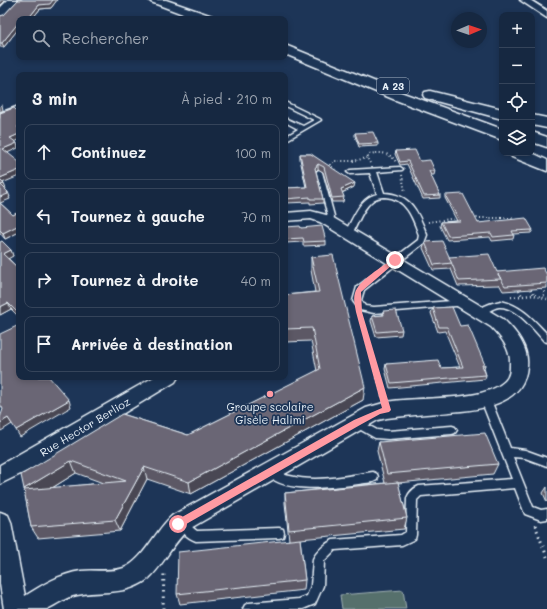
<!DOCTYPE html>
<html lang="fr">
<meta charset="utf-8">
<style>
:root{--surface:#162841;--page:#23344c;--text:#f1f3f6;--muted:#9ea6b1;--line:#35445a}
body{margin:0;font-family:Mali,sans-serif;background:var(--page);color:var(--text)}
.controls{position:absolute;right:12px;top:12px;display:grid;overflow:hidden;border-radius:8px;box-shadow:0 2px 6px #0003}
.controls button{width:36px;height:36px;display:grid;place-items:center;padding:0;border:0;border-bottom:1px solid var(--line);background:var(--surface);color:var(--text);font:20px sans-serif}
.compass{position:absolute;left:451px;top:12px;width:36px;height:36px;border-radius:50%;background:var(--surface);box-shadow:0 2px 6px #0003;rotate:88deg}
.stop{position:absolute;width:12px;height:12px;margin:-9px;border:3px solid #ff9aa2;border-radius:50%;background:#fff}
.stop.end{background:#ff9aa2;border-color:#fff;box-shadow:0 1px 4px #0008}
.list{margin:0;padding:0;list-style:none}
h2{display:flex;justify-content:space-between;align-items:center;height:52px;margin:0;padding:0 16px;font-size:17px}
h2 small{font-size:13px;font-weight:400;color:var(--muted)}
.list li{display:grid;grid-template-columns:26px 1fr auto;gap:12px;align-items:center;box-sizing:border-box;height:56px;margin:0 8px 8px;padding:0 8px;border:1px solid var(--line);border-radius:8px}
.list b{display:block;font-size:15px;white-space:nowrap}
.list em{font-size:13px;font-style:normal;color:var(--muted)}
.icon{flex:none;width:22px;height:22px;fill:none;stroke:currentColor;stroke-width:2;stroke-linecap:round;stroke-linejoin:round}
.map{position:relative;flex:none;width:547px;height:609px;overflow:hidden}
.search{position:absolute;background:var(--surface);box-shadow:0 2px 6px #0003;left:16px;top:16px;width:272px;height:44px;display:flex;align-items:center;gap:10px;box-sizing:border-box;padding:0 14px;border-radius:8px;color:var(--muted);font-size:15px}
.panel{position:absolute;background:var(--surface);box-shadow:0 2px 6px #0003;left:16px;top:72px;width:272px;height:308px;border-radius:8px}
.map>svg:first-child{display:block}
</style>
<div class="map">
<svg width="547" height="609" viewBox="0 0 547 609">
<rect width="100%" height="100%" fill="#1d3557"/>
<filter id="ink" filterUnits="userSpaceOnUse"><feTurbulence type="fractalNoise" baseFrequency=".025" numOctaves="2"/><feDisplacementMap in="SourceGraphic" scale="8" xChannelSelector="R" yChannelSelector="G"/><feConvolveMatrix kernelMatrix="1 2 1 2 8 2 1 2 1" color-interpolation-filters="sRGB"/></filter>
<g filter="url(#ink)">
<path fill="#566f6c" stroke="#9fb0b2" d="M403,590l3,19h-64l-2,-14z"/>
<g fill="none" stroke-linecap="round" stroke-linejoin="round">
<g stroke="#e8f1f8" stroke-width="3">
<g id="lane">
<path d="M285,102l35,17 1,1 -36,21v-4l13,-8 -13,-7v-4l18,8 11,-6 -29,-14z"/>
<path d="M19,106v4l-19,7v-4z"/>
<path d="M400,167l3,2 -1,1 -25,2 7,21c27,1 34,19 43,42l-3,8 -60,47 -3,10 4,6 9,1 90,-7 3,1 1,2 -1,2 -93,8 -14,-3 -7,-9 4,-14 61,-47 1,-5c-6,-17 -13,-37 -34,-38 -6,0 -10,1 -14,5 -9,8 -13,21 -19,32h-6l-1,-2c9,-14 14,-34 32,-38l-7,-21 -20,1 -3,-2 3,-2z"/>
<path d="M319,170l3,2 12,44 -1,5 -3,2 -3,-2 1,-5 -12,-44z"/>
<path d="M501,301c20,4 32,18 46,33v8l-3,-1c-10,-11 -28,-35 -45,-34 -7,1 -12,6 -18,8l-4,-3c6,-7 15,-9 24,-11z"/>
<path d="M486,396l3,1 2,3 19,48 15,2 22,8v8l-22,-8 -12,-1 20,50 8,3 6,-1v10l-6,1 -16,-6 -10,-26 -94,8 -4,4 -1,35 -1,4 -13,6 -67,5 -11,11 -1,25 -8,18 -12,5h-60l2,-4 4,-2 50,-4 8,-3 4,-10 2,-27c3,-7 13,-16 20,-19l68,-5 5,-3 1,-34c2,-5 7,-10 12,-12l93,-7 -31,-79 2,-3z"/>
<path d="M357,419l20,11 11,1 64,-5 3,1 2,3 -2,3 -3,1 -64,5 -13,-1 -21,-12 -2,-3 2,-3z"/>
<path d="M271,466c7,3 11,9 19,10 26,7 57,0 83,-4l4,2 1,3 -1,3 -4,2c-23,3 -95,16 -107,-11l1,-3z"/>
<path d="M182,517c7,3 8,10 15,14l82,-3 4,1 1,4 -1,4 -4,1 -83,3c-10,-4 -15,-9 -19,-19l1,-4z"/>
</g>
</g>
<g stroke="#e8f1f8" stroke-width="3">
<g id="street">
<path d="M520,0h10l17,11v7z"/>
<path d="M311,211l19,5 173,103c13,12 26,29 24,47 -3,43 -55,44 -88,47 -17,1 -35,3 -52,5l-9,2 -189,109c-17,14 -25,36 -41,50 -22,17 -46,11 -71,16 -12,2 -19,9 -30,14 -9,0 -32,0 -43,0l-4,-25v-72l8,3 3,7 14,74c17,-11 35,-22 56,-25 13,-2 30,2 43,-3 20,-8 32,-39 49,-53l193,-107c7,-2 14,-4 21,-6 30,-6 96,1 118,-21 5,-5 5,-11 5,-17 1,-15 -9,-27 -19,-37l-171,-105 -9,-3 -26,2v-8z"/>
<path d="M154,377h24l-3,5 -142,86 -33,16v-19z"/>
</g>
</g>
<g stroke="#e8f1f8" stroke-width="3">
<path id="secondary" d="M8,0h13l-17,18 -4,1v-11z"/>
</g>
<g stroke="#e8f1f8" stroke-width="3">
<g id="highway">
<path d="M149,0h17l46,16 2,3h-18l-45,-17z"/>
<path d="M285,45l118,48 99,36v11l-109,-41 -108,-45z"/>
<path d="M430,91l72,18v10l-77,-21 -2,-3 2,-3z"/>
<path d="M532,115l15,3v10l-15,-3z"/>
<path d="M532,132l15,5v10l-15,-5z"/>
<path d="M510,153h22l15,7v11l-35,-14z"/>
</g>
</g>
<g stroke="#e8f1f8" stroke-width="2" stroke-dasharray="1 2.5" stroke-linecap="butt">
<path d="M370,163l-3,-5 2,-4c11,-2 21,-2 27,8"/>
<path d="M335,170l-5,-5 4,-4h19l14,-3"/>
<path d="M402,175l3,17"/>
<path d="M473,218h42"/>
<path d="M428,222l30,-4"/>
</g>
<g stroke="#e8f1f8" stroke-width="2.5" stroke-dasharray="1 3" stroke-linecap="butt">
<path d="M542,288l3,6 -3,3"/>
<path d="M531,289l3,6"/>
<path d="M519,290l3,6"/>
<path d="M511,297l23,-2 13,4"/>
<path d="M360,316l22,80"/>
</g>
<g stroke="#e8f1f8" stroke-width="3" stroke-dasharray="1.5 4" stroke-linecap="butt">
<path d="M382,395l1,3"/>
<path d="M535,525l12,32"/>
<path d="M163,609l1,-38"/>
</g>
<use href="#lane" fill="#1d3557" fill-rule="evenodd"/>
<use href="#street" fill="#1d3557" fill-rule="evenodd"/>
<use href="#secondary" fill="#1d3557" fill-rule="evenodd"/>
<use href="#highway" fill="#1d3557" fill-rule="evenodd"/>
<path stroke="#e8f1f8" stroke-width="1" d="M532,0l15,9"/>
</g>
<g fill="#5b5865" stroke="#e8f1f8" fill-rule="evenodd">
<path d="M18,0h39l-6,8 -11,1 -8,10h-13v9l-15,19h-4v-31l4,-1z"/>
<path d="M355,133l23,10v3l-19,1 -4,-11z"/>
<path d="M396,151l24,10 15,10 -1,4h-4l10,20v3l-17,1 -16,-35 -7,1 -5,-11z"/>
<path d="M300,154h11l43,33 -12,6 2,4 -1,5h-11l-9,-30 -5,-3 -2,2 7,28v4l-13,1v-2l-25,1v-15l21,-1 -6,-28z"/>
<path d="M445,195l33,28 55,7 -2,3 -17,1v1l-1,4 -21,2 -2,-4 -43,3 -7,-14 1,-4 16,-1 -12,-23z"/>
<path d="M0,203l13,12 6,-3v20l-14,7 -5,-6z"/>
<path d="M285,227l16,1 25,13v4l-23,1v-4l-18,1z"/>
<path d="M0,242l11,8 2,6 -5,2 11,11v48l-8,-8 -11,6z"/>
<path d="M425,242l24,15 48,15 50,3v13l-44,3 -4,-7v1l-41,1 -7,-17 -18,1 -10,-22z"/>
<path d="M311,257l52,143 -172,94 -44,-15 -27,52 -82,7 -7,-11 -7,-38 98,-75 66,21 129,-64 -6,-30 -26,1v-47l30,-3 -4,-22zM76,473l27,10 -51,5z"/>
<path d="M433,308l27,18 25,39 -1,3 2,7 -1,4 -95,9 -5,-19 1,-5 55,4 19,-1 -15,-36 -7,1 -7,-19z"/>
<path d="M383,311l19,19 -1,5 -25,2 -5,-16 1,-5 11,-1z"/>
<path d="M379,442l119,22 -5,10 -95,9 9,35 -3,11 -104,10 5,41 -1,10 -124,14 -3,-10 112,-54 -4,-37v-10l100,-10 -8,-32z"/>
<path d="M547,487v15l-4,-9z"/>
</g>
<g fill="#4a4752" stroke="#e8f1f8">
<path d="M1,0h5l-6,6v-5z"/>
<path d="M53,0h4l-6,8 -11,1 -8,10h-4l11,-14z"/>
<path d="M19,22v6l-15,19 -2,-4z"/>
<path d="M2,105l1,5 -3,2v-6z"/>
<path d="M19,134v6l-7,3 -2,-5z"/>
<path d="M17,143l1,5 -13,6 -2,-5z"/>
<path d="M318,164v5l-3,3v-4z"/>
<path d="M19,170v6l-19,8v-6z"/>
<path d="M355,183l-1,4 -13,6v-4z"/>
<path d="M4,184l2,5 -3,1 -2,-5z"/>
<path d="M8,192l2,5h-1l1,2 -10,4v-6z"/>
<path d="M19,225v7l-14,7 -2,-6z"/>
<path d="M11,250l2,6 -7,4 -3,-6z"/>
<path d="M8,303l3,6 -11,6v-8z"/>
<path d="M365,387l-2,13 -172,94 -2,-12z"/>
<path d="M69,400l2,7 -51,30 -4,-7z"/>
<path d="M8,418l4,6 -11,7 -1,-3v-5z"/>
<path d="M71,461l5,12 -45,28 -7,-12z"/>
<path d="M144,467l3,12 -27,52 -5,-11z"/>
</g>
<g fill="#6a6675" stroke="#e8f1f8">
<path d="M18,0h35l-3,4 -11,1 -11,14h-9v3l-17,21h-2v-27l4,-1z"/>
<path d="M14,108l5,5v13l-2,1 2,1v6l-9,4 7,5 -14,6 16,13v8l-19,8v-65z"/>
<path d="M373,132l5,11 -19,1 -4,-11z"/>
<path d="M415,150l5,11 10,-1 5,11h-6l11,24 -16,1 -16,-35 -8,1 -4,-11z"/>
<path d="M300,154h11l44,29 -14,6 3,8 -12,1 -8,-31 -6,-3 -3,4 8,31h-13v-2l-25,2v-11l22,-1z"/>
<path d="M0,180l4,4 -3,1 7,7h-1l1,2 -8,3z"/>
<path d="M463,194l15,29 48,-5 7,12 -21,1 2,4 -21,2 -2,-4 -43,3 -7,-14 19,-1 -15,-26z"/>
<path d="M0,203l13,12 6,-3v13l-16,8 -3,-3z"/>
<path d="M300,226l1,2 21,-2 4,15 -22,1 -1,-4 -18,1v-12z"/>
<path d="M2,241l9,9 -8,4 16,15v45l-11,-11 -8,4v-65z"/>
<path d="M442,241l10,22 -18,2 -9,-23z"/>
<path d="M489,254l8,18 46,-4 4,7v8l-42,3 -7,-12 3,5 -42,2 -10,-24z"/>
<path d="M333,255l32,132 -176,95 -45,-15 -29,53 -84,7 -7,-37 102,-9 -55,-20 -47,28 -3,-14 101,-61 66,21 132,-66 -8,-41 -27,1v-34l34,-3 -8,-35z"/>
<path d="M452,307l8,19 8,-1 17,40h-3l4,10 -95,8 -5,-19 52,-4 3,8 22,-1 -16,-40h-8l-6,-19z"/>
<path d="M396,310l6,20 -25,2 -5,-16 12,-1 -1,-4z"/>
<path d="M19,325v52h30l20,23 -53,30 -8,-12 -8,5v-5l3,-9 -3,-5v-70z"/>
<path d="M485,433l13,31 -111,10 -8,-32z"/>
<path d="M398,482l9,36 -118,12 -4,-37z"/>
<path d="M300,539l5,41 -128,14 1,-42z"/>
</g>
</g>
<path fill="#ff9aa2" d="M393,259l5,1 -37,32 1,20 29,98 -2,2 -9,2 -20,11 -179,102h-6v-6l179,-101 28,-12 -26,-96c-1,-6 -3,-13 -1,-19 3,-12 28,-27 38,-34z"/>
<circle fill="#ff9aa2" stroke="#1d3557" stroke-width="1.5" cx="270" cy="394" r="4"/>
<g text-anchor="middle" stroke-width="3.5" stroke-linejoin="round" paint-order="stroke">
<rect fill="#1d3557" stroke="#abb9c8" stroke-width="1" x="377" y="78" width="32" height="16" rx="3"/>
<g font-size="10" font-weight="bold" fill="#e8f1f8">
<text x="393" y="90">A 23</text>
</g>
<g font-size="11" fill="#e8f1f8" stroke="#1d3557">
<text x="270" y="411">Groupe scolaire<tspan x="270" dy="13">Gisèle Halimi</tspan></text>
</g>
<g font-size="11" fill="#e8f1f8" stroke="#1d3557">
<text transform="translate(85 427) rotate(-31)" y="4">Rue Hector Berlioz</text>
</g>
</g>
</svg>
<div class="controls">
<button>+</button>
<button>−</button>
<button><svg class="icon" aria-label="locate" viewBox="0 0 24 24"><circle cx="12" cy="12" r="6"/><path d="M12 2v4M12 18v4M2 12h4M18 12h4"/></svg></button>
<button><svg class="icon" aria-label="layers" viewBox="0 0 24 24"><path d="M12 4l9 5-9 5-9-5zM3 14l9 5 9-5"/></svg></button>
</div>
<svg class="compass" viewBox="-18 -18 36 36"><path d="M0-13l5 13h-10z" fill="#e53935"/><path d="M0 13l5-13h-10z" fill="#9ea6b1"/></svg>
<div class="stop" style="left:178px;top:524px"></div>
<div class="stop end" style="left:395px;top:260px"></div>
<div class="search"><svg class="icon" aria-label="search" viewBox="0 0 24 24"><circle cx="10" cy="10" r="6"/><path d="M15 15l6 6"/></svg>Rechercher</div>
<section class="panel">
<h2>3 min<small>À pied · 210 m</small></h2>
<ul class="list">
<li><svg class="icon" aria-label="ahead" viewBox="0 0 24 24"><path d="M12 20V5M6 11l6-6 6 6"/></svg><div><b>Continuez</b></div><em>100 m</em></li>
<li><svg class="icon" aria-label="left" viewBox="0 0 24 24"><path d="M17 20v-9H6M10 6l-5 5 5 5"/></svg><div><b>Tournez à gauche</b></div><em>70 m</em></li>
<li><svg class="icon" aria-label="right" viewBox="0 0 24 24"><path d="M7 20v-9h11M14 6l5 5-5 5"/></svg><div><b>Tournez à droite</b></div><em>40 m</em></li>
<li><svg class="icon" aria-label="arrive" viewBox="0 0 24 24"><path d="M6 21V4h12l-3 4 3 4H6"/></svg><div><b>Arrivée à destination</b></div></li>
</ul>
</section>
</div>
